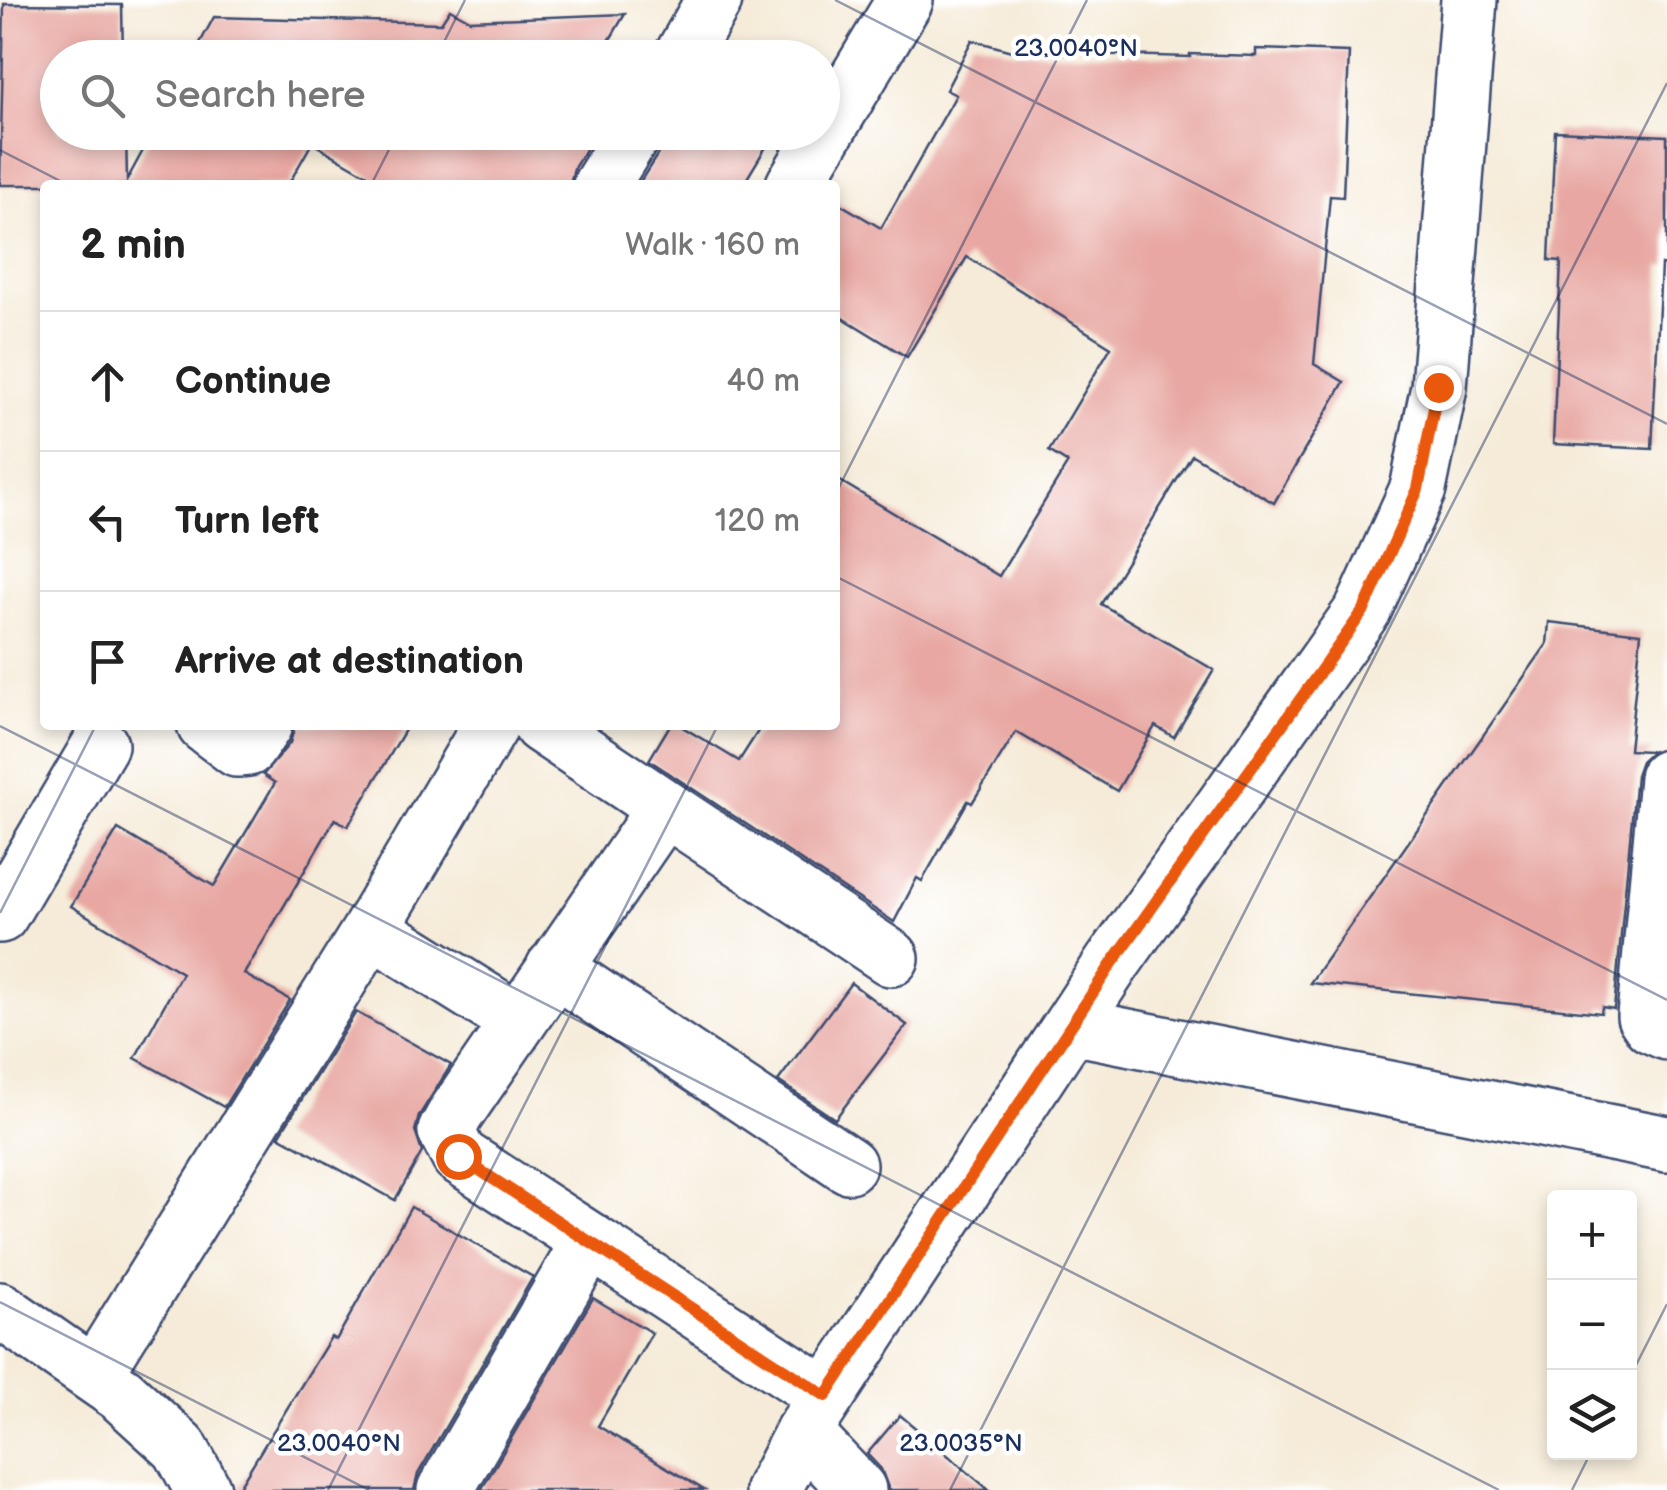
<!DOCTYPE html>
<meta charset="utf-8">
<style>
:root{--surface:#fff;--page:#f2f2f2;--text:#222;--muted:#767676;--line:#e0e0e0}
body{margin:0;font-family:"Balsamiq Sans",sans-serif;background:var(--page);color:var(--text)}
.controls{position:absolute;right:30px;bottom:30px;display:grid;overflow:hidden;border-radius:10px;box-shadow:0 5px 15px #0003}
.controls button{width:90px;height:90px;display:grid;place-items:center;padding:0;border:0;border-bottom:2px solid var(--line);background:var(--surface);color:var(--text);font:50px sans-serif}
.stop{position:absolute;width:30px;height:30px;margin:-22px;border:8px solid #ea580c;border-radius:50%;background:#fff}
.stop.end{background:#ea580c;border-color:#fff;box-shadow:0 2px 10px #0008}
.list{margin:0;padding:0;list-style:none}
h2{display:flex;justify-content:space-between;align-items:center;height:130px;margin:0;padding:0 40px;font-size:42px}
h2 small{font-size:32px;font-weight:400;color:var(--muted)}
.list li{display:grid;grid-template-columns:65px 1fr auto;gap:30px;align-items:center;box-sizing:border-box;height:140px;padding:0 40px;border-top:2px solid var(--line)}
.list b{display:block;font-size:38px;white-space:nowrap}
.list em{font-size:32px;font-style:normal;color:var(--muted)}
.icon{flex:none;width:55px;height:55px;fill:none;stroke:currentColor;stroke-width:2;stroke-linecap:round;stroke-linejoin:round}
.map{position:relative;flex:none;width:1667px;height:1490px;overflow:hidden}
.search{position:absolute;background:var(--surface);box-shadow:0 5px 15px #0003;left:40px;top:40px;width:800px;height:110px;display:flex;align-items:center;gap:25px;box-sizing:border-box;padding:0 35px;border-radius:55px;color:var(--muted);font-size:38px}
.panel{position:absolute;background:var(--surface);box-shadow:0 5px 15px #0003;left:40px;top:180px;width:800px;height:550px;border-radius:10px}
.map>svg:first-child{display:block}
</style>
<div class="map">
<svg width="1667" height="1490" viewBox="0 0 1667 1490">
<rect width="100%" height="100%" fill="#fff"/>
<filter id="ink" filterUnits="userSpaceOnUse"><feTurbulence type="fractalNoise" baseFrequency=".01" numOctaves="2"/><feDisplacementMap in="SourceGraphic" scale="20" xChannelSelector="R" yChannelSelector="G"/><feConvolveMatrix kernelMatrix="1 2 1 2 8 2 1 2 1" color-interpolation-filters="sRGB"/></filter>
<filter id="wash" filterUnits="userSpaceOnUse"><feTurbulence type="fractalNoise" baseFrequency=".0048" numOctaves="4" result="noise"/><feDisplacementMap in="SourceGraphic" scale="40" xChannelSelector="R" yChannelSelector="G"/><feGaussianBlur stdDeviation="2.25" result="paint"/><feColorMatrix in="noise" values="0 0 0 0 0 0 0 0 0 0 0 0 0 0 0 0 0 1.4 0 .05"/><feComposite in="paint" operator="in"/></filter>
<g filter="url(#wash)">
<rect width="100%" height="100%" fill="#f5ebd8"/>
<g id="blocks">
<g fill="#e8a7a2">
<path d="M4,4l118,1 1,53h-65v74h68l1,48 26,-48h444l-23,36 -4,17h-185l-73,-42 -24,42h-288z"/>
<path d="M450,9l20,11 155,-6 -26,44h-407l22,-41 227,6z"/>
<path d="M972,40l43,12 175,5v-3l66,2v-7l93,3 -6,145 -13,-1 -16,168 30,18 -70,121 -82,-48 -91,149 113,66 -40,67 -19,-11 -38,65 -101,-59 -44,71 -4,-2 -46,80 -5,-3 -23,44 -245,-162 21,-35h9l60,36 23,-36h73v-247l164,98 69,-113 -19,-12 62,-104 -144,-90 -60,100 -72,-44v-112l46,27 75,-133 -10,-5z"/>
<path d="M1555,131l112,5v130l-6,-1 -9,184 -99,-5 8,-183 -12,-1z"/>
<path d="M665,132h110l-32,53h-105l23,-36z"/>
<path d="M1549,622l92,11 -12,117 23,1 -11,10 -5,14 -22,234 -12,-2 -1,6 -291,-30 237,-339z"/>
<path d="M295,725h113l-60,101 -13,-7 -91,155 46,26 -66,107 -89,-49 47,-85 -111,-67 47,-77 96,57 61,-103 -12,-8 27,-32z"/>
<path d="M851,983l56,42 -72,94 -57,-38z"/>
<path d="M356,1012l95,53 -32,51 -4,15 7,21 -27,48 -116,-64z"/>
<path d="M411,1207l122,70 -115,197 -4,16h-177l94,-153 5,3z"/>
<path d="M593,1298l59,35 -54,93 106,64h-223z"/>
<path d="M900,1415l89,75h-100l-8,-21 -14,-15z"/>
</g>
</g>
</g>
<g filter="url(#ink)">
<use href="#blocks" fill-opacity="0" stroke="#3c4b70" stroke-width="2.5"/>
<g fill="none" stroke-linecap="round" stroke-linejoin="round">
<g stroke="#3c4b70" stroke-width="60">
<g id="street">
<path d="M681,58l33,-58"/>
<path d="M601,185l33,-53"/>
<path d="M794,185l111,-185"/>
<path d="M205,725l32,24 11,-1 16,-23"/>
<path d="M541,725l124,83"/>
<path d="M1667,778l-22,238 6,9 16,7"/>
<path d="M0,915l100,-170"/>
<path d="M371,929l147,92"/>
<path d="M554,968l294,197"/>
<path d="M1072,1026l595,118"/>
<path d="M590,1241l-131,-85 -13,-25 10,-18 209,-305 226,150"/>
<path d="M0,1310l121,84 59,54 23,42"/>
<path d="M94,1375l277,-446 120,-204"/>
<path d="M803,1432l55,58"/>
<path d="M445,1490l145,-249 236,155"/>
</g>
</g>
<g stroke="#3c4b70" stroke-width="60">
<path id="secondary" d="M773,1490l30,-58 310,-470 250,-352 55,-121 21,-102 30,-387"/>
</g>
<use href="#street" stroke="#fff" stroke-width="55"/>
<use href="#secondary" stroke="#fff" stroke-width="55"/>
</g>
</g>
<g fill="none" stroke-linecap="round" stroke-linejoin="round" filter="url(#ink)">
<path stroke="#ea580c" stroke-width="12" d="M458,1156l368,240 287,-434 251,-352 54,-121 20,-102"/>
</g>
<path fill="none" stroke="#1b2f5e" stroke-width="2.5" stroke-opacity="0.45" d="M835,0l832,424M436,58l29,-58M0,150l68,35M371,185l27,-53M835,495l252,-495M835,576l832,424M0,726l1499,764M0,913l96,-188M0,1302l369,188M1630,1377l37,-73M328,1490l390,-765M950,1490l717,-1407M1572,1490l19,-38"/>
<g font-size="25" text-anchor="middle" fill="#1b2f5e" stroke="#fff" stroke-width="9" stroke-linejoin="round" paint-order="stroke">
<text x="1076" y="56">23.0040°N</text>
<text x="339" y="1451">23.0040°N</text>
<text x="961" y="1451">23.0035°N</text>
</g>
</svg>
<div class="controls">
<button>+</button>
<button>−</button>
<button><svg class="icon" aria-label="layers" viewBox="0 0 24 24"><path d="M12 4l9 5-9 5-9-5zM3 14l9 5 9-5"/></svg></button>
</div>
<div class="stop" style="left:458px;top:1156px"></div>
<div class="stop end" style="left:1438px;top:387px"></div>
<div class="search"><svg class="icon" aria-label="search" viewBox="0 0 24 24"><circle cx="10" cy="10" r="6"/><path d="M15 15l6 6"/></svg>Search here</div>
<section class="panel">
<h2>2 min<small>Walk · 160 m</small></h2>
<ul class="list">
<li><svg class="icon" aria-label="ahead" viewBox="0 0 24 24"><path d="M12 20V5M6 11l6-6 6 6"/></svg><div><b>Continue</b></div><em>40 m</em></li>
<li><svg class="icon" aria-label="left" viewBox="0 0 24 24"><path d="M17 20v-9H6M10 6l-5 5 5 5"/></svg><div><b>Turn left</b></div><em>120 m</em></li>
<li><svg class="icon" aria-label="arrive" viewBox="0 0 24 24"><path d="M6 21V4h12l-3 4 3 4H6"/></svg><div><b>Arrive at destination</b></div></li>
</ul>
</section>
</div>
